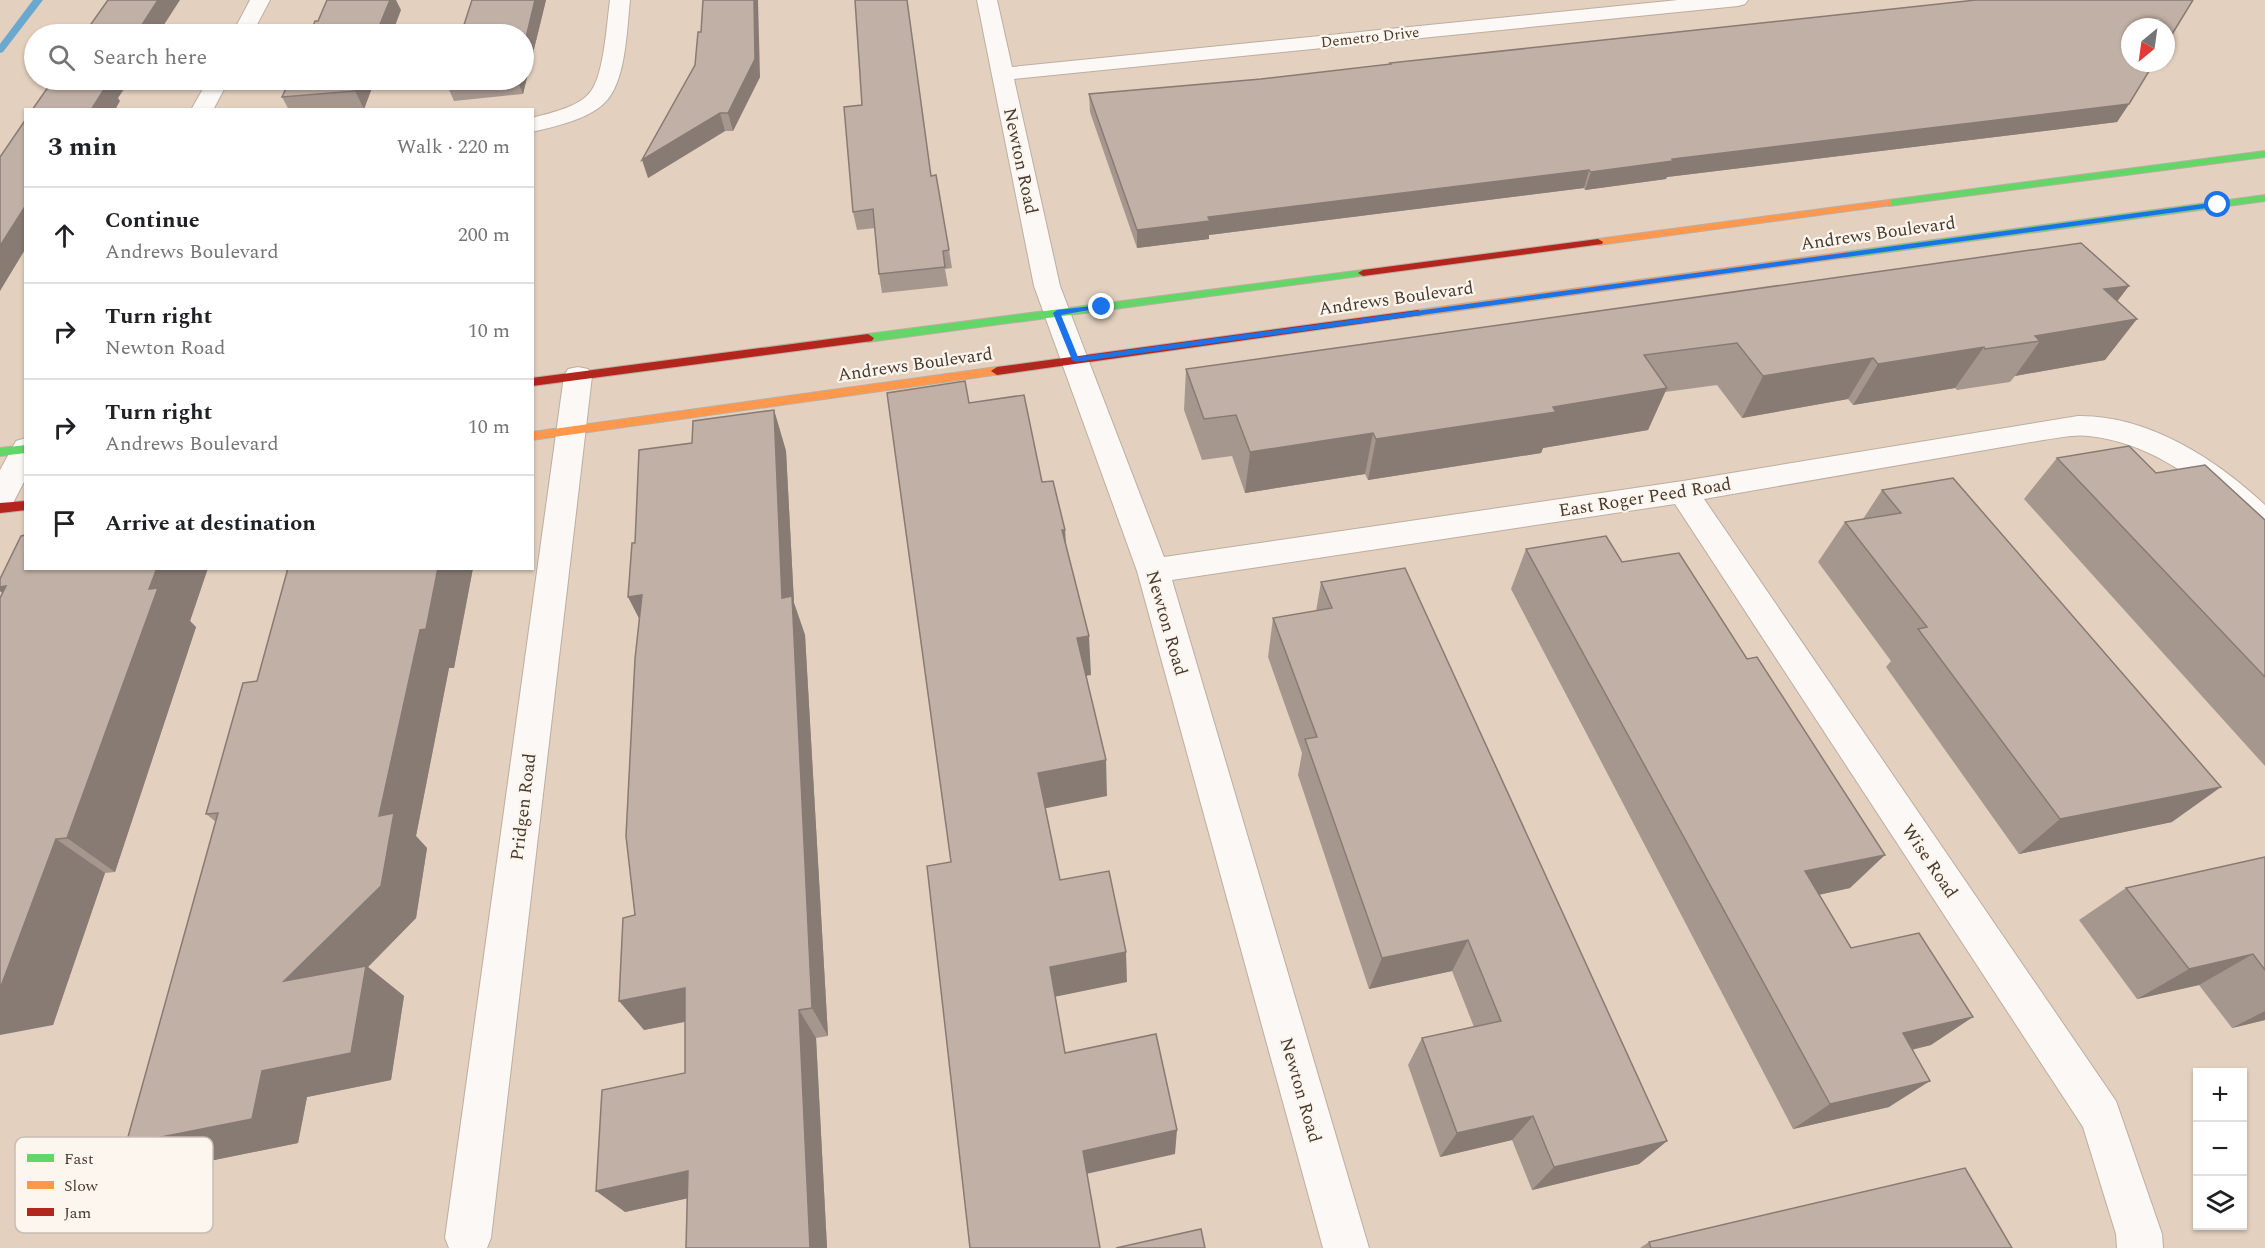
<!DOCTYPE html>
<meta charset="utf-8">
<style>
:root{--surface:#fff;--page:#f2f2f2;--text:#202124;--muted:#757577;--line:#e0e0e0}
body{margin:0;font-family:Spectral,serif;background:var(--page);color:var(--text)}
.controls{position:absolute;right:18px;bottom:18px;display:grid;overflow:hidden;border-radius:0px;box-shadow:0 2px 4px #0004}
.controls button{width:54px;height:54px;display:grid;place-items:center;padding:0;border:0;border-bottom:2px solid var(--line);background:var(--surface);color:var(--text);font:30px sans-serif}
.compass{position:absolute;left:2121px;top:18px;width:54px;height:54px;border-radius:50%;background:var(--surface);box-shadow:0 2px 4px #0004;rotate:209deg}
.stop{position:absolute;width:18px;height:18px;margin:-14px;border:4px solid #1a73e8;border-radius:50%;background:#fff}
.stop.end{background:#1a73e8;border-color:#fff;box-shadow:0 2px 6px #0008}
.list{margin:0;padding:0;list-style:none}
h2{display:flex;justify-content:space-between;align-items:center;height:78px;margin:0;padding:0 24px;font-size:26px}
h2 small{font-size:20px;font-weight:400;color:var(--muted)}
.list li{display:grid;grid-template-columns:39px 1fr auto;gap:18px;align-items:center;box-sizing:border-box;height:96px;padding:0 24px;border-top:2px solid var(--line)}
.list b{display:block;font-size:22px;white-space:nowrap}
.list p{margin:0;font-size:20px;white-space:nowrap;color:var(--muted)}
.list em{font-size:20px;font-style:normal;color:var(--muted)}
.icon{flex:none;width:33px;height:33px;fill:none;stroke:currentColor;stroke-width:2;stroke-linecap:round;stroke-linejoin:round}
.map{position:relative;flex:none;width:2265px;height:1248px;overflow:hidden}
.search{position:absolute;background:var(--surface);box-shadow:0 2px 4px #0004;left:24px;top:24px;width:510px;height:66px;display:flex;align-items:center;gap:15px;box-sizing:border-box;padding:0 21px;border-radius:33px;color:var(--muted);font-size:22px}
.panel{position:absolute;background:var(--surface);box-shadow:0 2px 4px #0004;left:24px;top:108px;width:510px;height:462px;border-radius:0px}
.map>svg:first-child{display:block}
</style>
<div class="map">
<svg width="2265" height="1248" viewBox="0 0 2265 1248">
<rect width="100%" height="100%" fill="#e3d0bf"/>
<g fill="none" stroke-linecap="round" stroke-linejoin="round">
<path fill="#6ba8d0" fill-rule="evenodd" d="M33,0h10l-40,52 -3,1v-9z"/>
<g stroke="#bdaea1" stroke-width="2">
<g id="street">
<path d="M250,0h20l-18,34h-20z"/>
<path d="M610,0h20c-3,28 -4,77 -22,99 -16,20 -52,27 -76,33v-14c18,-5 48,-11 59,-27 13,-17 16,-69 19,-91z"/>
<path d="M977,0h20l15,67 666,-67h70l-3,4 -7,2 -724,73 46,207 104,271 519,-76 395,-65c70,-1 138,43 187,89v29l-11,-3c-46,-44 -99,-88 -165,-95 -15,-2 -31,2 -46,4l-339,59 412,602 46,133 1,14h-46l-1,-14 -33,-107 -408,-623 -503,76 197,668h-46l-186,-677 -103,-285z"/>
<path d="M208,80h21l-16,30h-22z"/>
<path d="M578,367l10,2 4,7 -101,862 -4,10h-38l-4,-10 119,-862 4,-7z"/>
<path d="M26,438v40l-15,29 -11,3v-40l16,-29z"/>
</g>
</g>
<g stroke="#bdaea1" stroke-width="2">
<g id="fast">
<path d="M2265,151v6l-376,49 -5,-3 5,-3z"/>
<path d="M2265,195v6l-420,57 -5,-3 5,-3z"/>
<path d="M1363,270l5,3 -1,2 -499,67 -6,-4 6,-4z"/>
<path d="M26,445v8l-26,3v-8z"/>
</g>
</g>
<g stroke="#bdaea1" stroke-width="2">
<g id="slow">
<path d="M1889,200l3,1v4l-294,40 -5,-3 5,-3z"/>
<path d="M1845,252l4,1v4l-431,59 -5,-3 5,-3z"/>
<path d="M997,367l6,4 -2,3 -469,66v-8z"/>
</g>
</g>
<g stroke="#bdaea1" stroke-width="2">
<g id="jam">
<path d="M1598,239l5,3 -1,2 -239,32 -5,-3 5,-3z"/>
<path d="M1418,310l5,3 -1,2 -425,60 -6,-4 6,-4z"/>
<path d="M868,334l6,4 -2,3 -340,45v-8z"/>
<path d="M26,501v9l-26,3v-10z"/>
</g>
</g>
<use href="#street" fill="#fbf8f5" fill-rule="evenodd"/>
<use href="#fast" fill="#63d668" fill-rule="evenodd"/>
<use href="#slow" fill="#ff974d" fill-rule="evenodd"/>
<use href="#jam" fill="#b3261e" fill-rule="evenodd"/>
</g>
<g fill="#a6978e">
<path d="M472,0h74l-23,94 -69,7 -8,-18 1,-3h77z"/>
<path d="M1390,63l739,41 -12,18 -450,55 -1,2 -81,11 -1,-2 -375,47v4l-72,9 -47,-136 -1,-18 172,-15 128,-14z"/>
<path d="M695,65l65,12 -27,54h-8l-77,47z"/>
<path d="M375,80l-11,29 -75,1 -7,-13z"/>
<path d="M862,105l69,71 18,74 3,18 -7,1 3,17 -66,7 -3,-19 -4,-46 -18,2 -4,-18z"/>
<path d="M2117,301l-12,59 -90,16 -5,6 -53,8 -2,-2 -102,17 -5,-6 -106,19 -25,-33 -52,7 -17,38 -105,18 -2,5 -173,27 -3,-6 -120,19 -13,-37 -30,4 -18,-50 2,-41z"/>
<path d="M774,410l12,41 8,152 11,32 23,401 -12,2 11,210h-141l1,-50 -62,14 60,-139v-51l-41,8 -9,-115 4,-297 -4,-75z"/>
<path d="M2057,458l99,15 109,47v246l-241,-267z"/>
<path d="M1882,490l290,332 -153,32 -133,-187 5,-6 -73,-99 27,-40 18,-3z"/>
<path d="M1526,549l96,13 228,326 -31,7 32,53 80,97 -19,5 -23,57 -96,22 -282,-540z"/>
<path d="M26,568h182l-18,53 6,6 -81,245 -10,1 -52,152 -51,-432 -2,-2v-12z"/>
<path d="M288,568h185l-19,100h-5l-33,168 11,12 -11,70 -48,49 36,29 -13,84 -84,17 -9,46 -118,24 -54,-23 90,-322 -10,-8 51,-133z"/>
<path d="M1321,582l346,559 -28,23 -107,26 -20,-50 -72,17 -32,-92 14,-27 52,-11 -22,-56 -83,18 -71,-214 4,-22 -34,-96 5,-39 43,-7z"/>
<path d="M2265,857v163l-33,8 -33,-43 -62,14 -58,-79 47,-32z"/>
<path d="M1649,1242l363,6h-372z"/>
</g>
<g fill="#877b74">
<path d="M158,0h22l-22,34h-22z"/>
<path d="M386,0h10l5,10 -9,24h-16z"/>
<path d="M535,0h11l-23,94 -6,-14h7v-34z"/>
<path d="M754,0h4l2,77 -27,54 -5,-18z"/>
<path d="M106,80h24l-12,18 2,3 -5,9h-24z"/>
<path d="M359,80h16l-11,29 -9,-18z"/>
<path d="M2129,104l-12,18 -450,55 -1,2 -81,11 6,-18 81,-13z"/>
<path d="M720,113l5,18 -77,47 -6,-18z"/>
<path d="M1589,170l-5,18 -375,47v4l-72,9v-18l71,-13z"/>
<path d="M26,205v43l-26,43v-45z"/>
<path d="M2129,286l-30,39 38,-6 -32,41 -90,16 25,-35 -5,-5 69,-47z"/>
<path d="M1984,347l-29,41 -102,17 25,-41z"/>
<path d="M1873,358l-25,41 -106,19 21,-42z"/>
<path d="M1667,388l-19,42 -105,18 -2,5 -173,27 8,-41 177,-32z"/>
<path d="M774,410l12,41 8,152 11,32 23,401 -16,-28 -30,-410z"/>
<path d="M1373,433l-8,41 -120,19 5,-41z"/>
<path d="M1062,530h3l3,40z"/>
<path d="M157,568h51l-18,53 6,6 -81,245 -48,-34 82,-249z"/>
<path d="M438,568h35l-19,100h-5l-33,168 11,12 -11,70 -48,49 36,29 -13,84 -84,17 -9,46 -118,24 -54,-23 136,-73 22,-90 136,-351z"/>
<path d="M6,586l35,41 -41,-36v-4z"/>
<path d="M642,595l6,41 -20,-39z"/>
<path d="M1089,636l2,39 -12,2 -2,-39z"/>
<path d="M1106,760l1,36 -65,13 -4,-36z"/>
<path d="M2221,787l-49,35 -153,32 41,-35z"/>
<path d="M56,839l49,34 -52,152 -53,10v-46z"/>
<path d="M1885,855l-35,33 -76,16 31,-33z"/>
<path d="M1468,940l-16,31 -83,18 13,-31z"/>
<path d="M1126,952l1,30 -73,15 -4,-30z"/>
<path d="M2253,954l-54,31 -62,14 52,-30z"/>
<path d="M685,988l22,29 -63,13 -25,-29z"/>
<path d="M799,1010l17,28 11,210h-17z"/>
<path d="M2265,1011v9l-33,8z"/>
<path d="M1973,1017l-42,28 -67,15 39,-27z"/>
<path d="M1930,1081l-41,26 -96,22 37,-25z"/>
<path d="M1533,1116l-21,24 -72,17 17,-24z"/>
<path d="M1177,1130l-2,24 -89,20 -3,-23z"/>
<path d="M1667,1141l-28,23 -107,26 22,-23z"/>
<path d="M688,1171l24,22 -87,19 -29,-21z"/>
</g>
<g fill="#c1b0a5" stroke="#877b74" stroke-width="1.5">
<path d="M108,0h50l-22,34h-52z"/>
<path d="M327,0h63l-14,34h-66l5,-13h3z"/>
<path d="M472,0h63l-11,46v-12h-63z"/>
<path d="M703,0h51l1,59 -27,54h-8l-78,47 53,-95 3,-33h3z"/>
<path d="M855,0h52l24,176 5,-1 13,75 -6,1 2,16 -66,7 -6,-65 -20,3 -9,-105 18,-2z"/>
<path d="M1976,0h217l-27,44v-17h-36v36h24l-25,41 -457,55 1,2 -82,11 -2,-2 -381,47 2,4 -73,9 -48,-136 172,-15 130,-15 -1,-1z"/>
<path d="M53,80h53l-2,3h4l-17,27h-59z"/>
<path d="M290,80h69l-4,11 -73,6z"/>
<path d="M447,80h36l-37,3z"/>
<path d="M26,119v86l-26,41v-89z"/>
<path d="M2081,243l48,43 -25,3 33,30 -102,17 5,5 -55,8 -1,-2 -106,17 -5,-6 -110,18 -26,-33 -93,12 23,33 -114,19 3,5 -180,27 -3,-6 -123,19 -14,-37 -32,4 -18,-50z"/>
<path d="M965,381l4,22 55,-8 18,87 11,-1 12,49h-3l27,106 -12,2 29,122 -68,13 22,107 49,-9 17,81 -76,15 15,86 91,-19 21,96 -94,21 17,97h-130l-43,-382 24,-4 -64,-469z"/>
<path d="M774,410l8,188 10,-2 20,412 -13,2 11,238h-124l2,-77 -92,20 6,-101 83,-17v-85l-66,13 4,-83 12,-3 -9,-79 9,-177 7,-64 -14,2 4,-54h3l4,-93 53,-7 1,-22z"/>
<path d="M2129,446l27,27 49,-8 60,55v157l-208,-219z"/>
<path d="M1953,478l268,309 -161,32 -142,-190 9,-2 -82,-105 56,-9 -19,-23z"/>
<path d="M26,535v33h131l-8,21 9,-1 -91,250 -11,1 -56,150v-391l6,-12 -6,1v-8l21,-43z"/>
<path d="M1606,536l16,26 57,-9 68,106 10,-2 128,198 -80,16 46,77 68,-15 54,84 -70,16 27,48 -100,23 -304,-555z"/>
<path d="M288,568h150l-12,61 -6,1 -41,186 15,-3 -13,73 -97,95 82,-15 -15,87 -89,18 -10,48 -126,25 92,-331 -12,1 37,-131 14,-2z"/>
<path d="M1405,568l262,573 -113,26 -21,-51 -76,17 -35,-95 79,-17 -33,-81 -86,18 -77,-219 12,-2 -44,-119 59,-10 -11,-26z"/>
<path d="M2265,857v113l-12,-16 -64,15 -63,-81z"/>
<path d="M1965,1168l47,80h-361l-2,-6z"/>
<path d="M1201,1229l4,19h-89z"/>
</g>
<path fill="#1a73e8" d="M2218,202l3,4 -1145,156 -4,-2 -19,-47 4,-3 45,-5 4,2 -45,8 17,42z"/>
<g text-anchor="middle" stroke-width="4.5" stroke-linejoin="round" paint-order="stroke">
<g font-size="15" fill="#46382c" stroke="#fdf6ef">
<text transform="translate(1370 37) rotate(-6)" y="5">Demetro Drive</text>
</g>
<g font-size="18" fill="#46382c" stroke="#fdf6ef">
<text transform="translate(1021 161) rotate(78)" y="6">Newton Road</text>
<text transform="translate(1878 233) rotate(-8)" y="6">Andrews Boulevard</text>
<text transform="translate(1396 298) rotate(-8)" y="6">Andrews Boulevard</text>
<text transform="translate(915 364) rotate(-8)" y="6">Andrews Boulevard</text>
<text transform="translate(1645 497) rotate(-9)" y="6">East Roger Peed Road</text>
<text transform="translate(1167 623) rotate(74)" y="6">Newton Road</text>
<text transform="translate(523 807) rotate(-83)" y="6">Pridgen Road</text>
<text transform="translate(1930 861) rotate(56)" y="6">Wise Road</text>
<text transform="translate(1301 1090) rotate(74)" y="6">Newton Road</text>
</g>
</g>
<rect x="15" y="1137" width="198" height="96" rx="9" fill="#fdf6ef" stroke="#c6bdb4" stroke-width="1.5"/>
<rect x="27" y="1154" width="27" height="8" fill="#63d668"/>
<rect x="27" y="1181" width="27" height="8" fill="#ff974d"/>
<rect x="27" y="1208" width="27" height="8" fill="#b3261e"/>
<g font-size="16" fill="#46382c">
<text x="64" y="1164">Fast</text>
<text x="64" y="1191">Slow</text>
<text x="64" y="1218">Jam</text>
</g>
</svg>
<div class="controls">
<button>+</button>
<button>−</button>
<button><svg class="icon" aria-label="layers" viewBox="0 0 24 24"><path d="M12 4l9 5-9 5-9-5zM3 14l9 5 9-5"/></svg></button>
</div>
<svg class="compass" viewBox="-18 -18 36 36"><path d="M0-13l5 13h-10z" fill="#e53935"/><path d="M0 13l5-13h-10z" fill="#757577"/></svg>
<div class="stop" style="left:2218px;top:205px"></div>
<div class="stop end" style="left:1102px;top:307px"></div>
<div class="search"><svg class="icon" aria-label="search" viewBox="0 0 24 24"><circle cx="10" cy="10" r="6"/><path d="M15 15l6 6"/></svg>Search here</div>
<section class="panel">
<h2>3 min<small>Walk · 220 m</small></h2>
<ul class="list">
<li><svg class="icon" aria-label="ahead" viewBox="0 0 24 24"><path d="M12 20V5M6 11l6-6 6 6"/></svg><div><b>Continue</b><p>Andrews Boulevard</p></div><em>200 m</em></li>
<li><svg class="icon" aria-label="right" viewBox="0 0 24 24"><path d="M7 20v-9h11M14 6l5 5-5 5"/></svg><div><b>Turn right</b><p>Newton Road</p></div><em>10 m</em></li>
<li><svg class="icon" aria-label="right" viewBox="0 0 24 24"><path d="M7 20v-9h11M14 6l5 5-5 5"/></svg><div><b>Turn right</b><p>Andrews Boulevard</p></div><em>10 m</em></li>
<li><svg class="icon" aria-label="arrive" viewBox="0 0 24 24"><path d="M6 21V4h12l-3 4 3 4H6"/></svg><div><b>Arrive at destination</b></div></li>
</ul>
</section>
</div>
